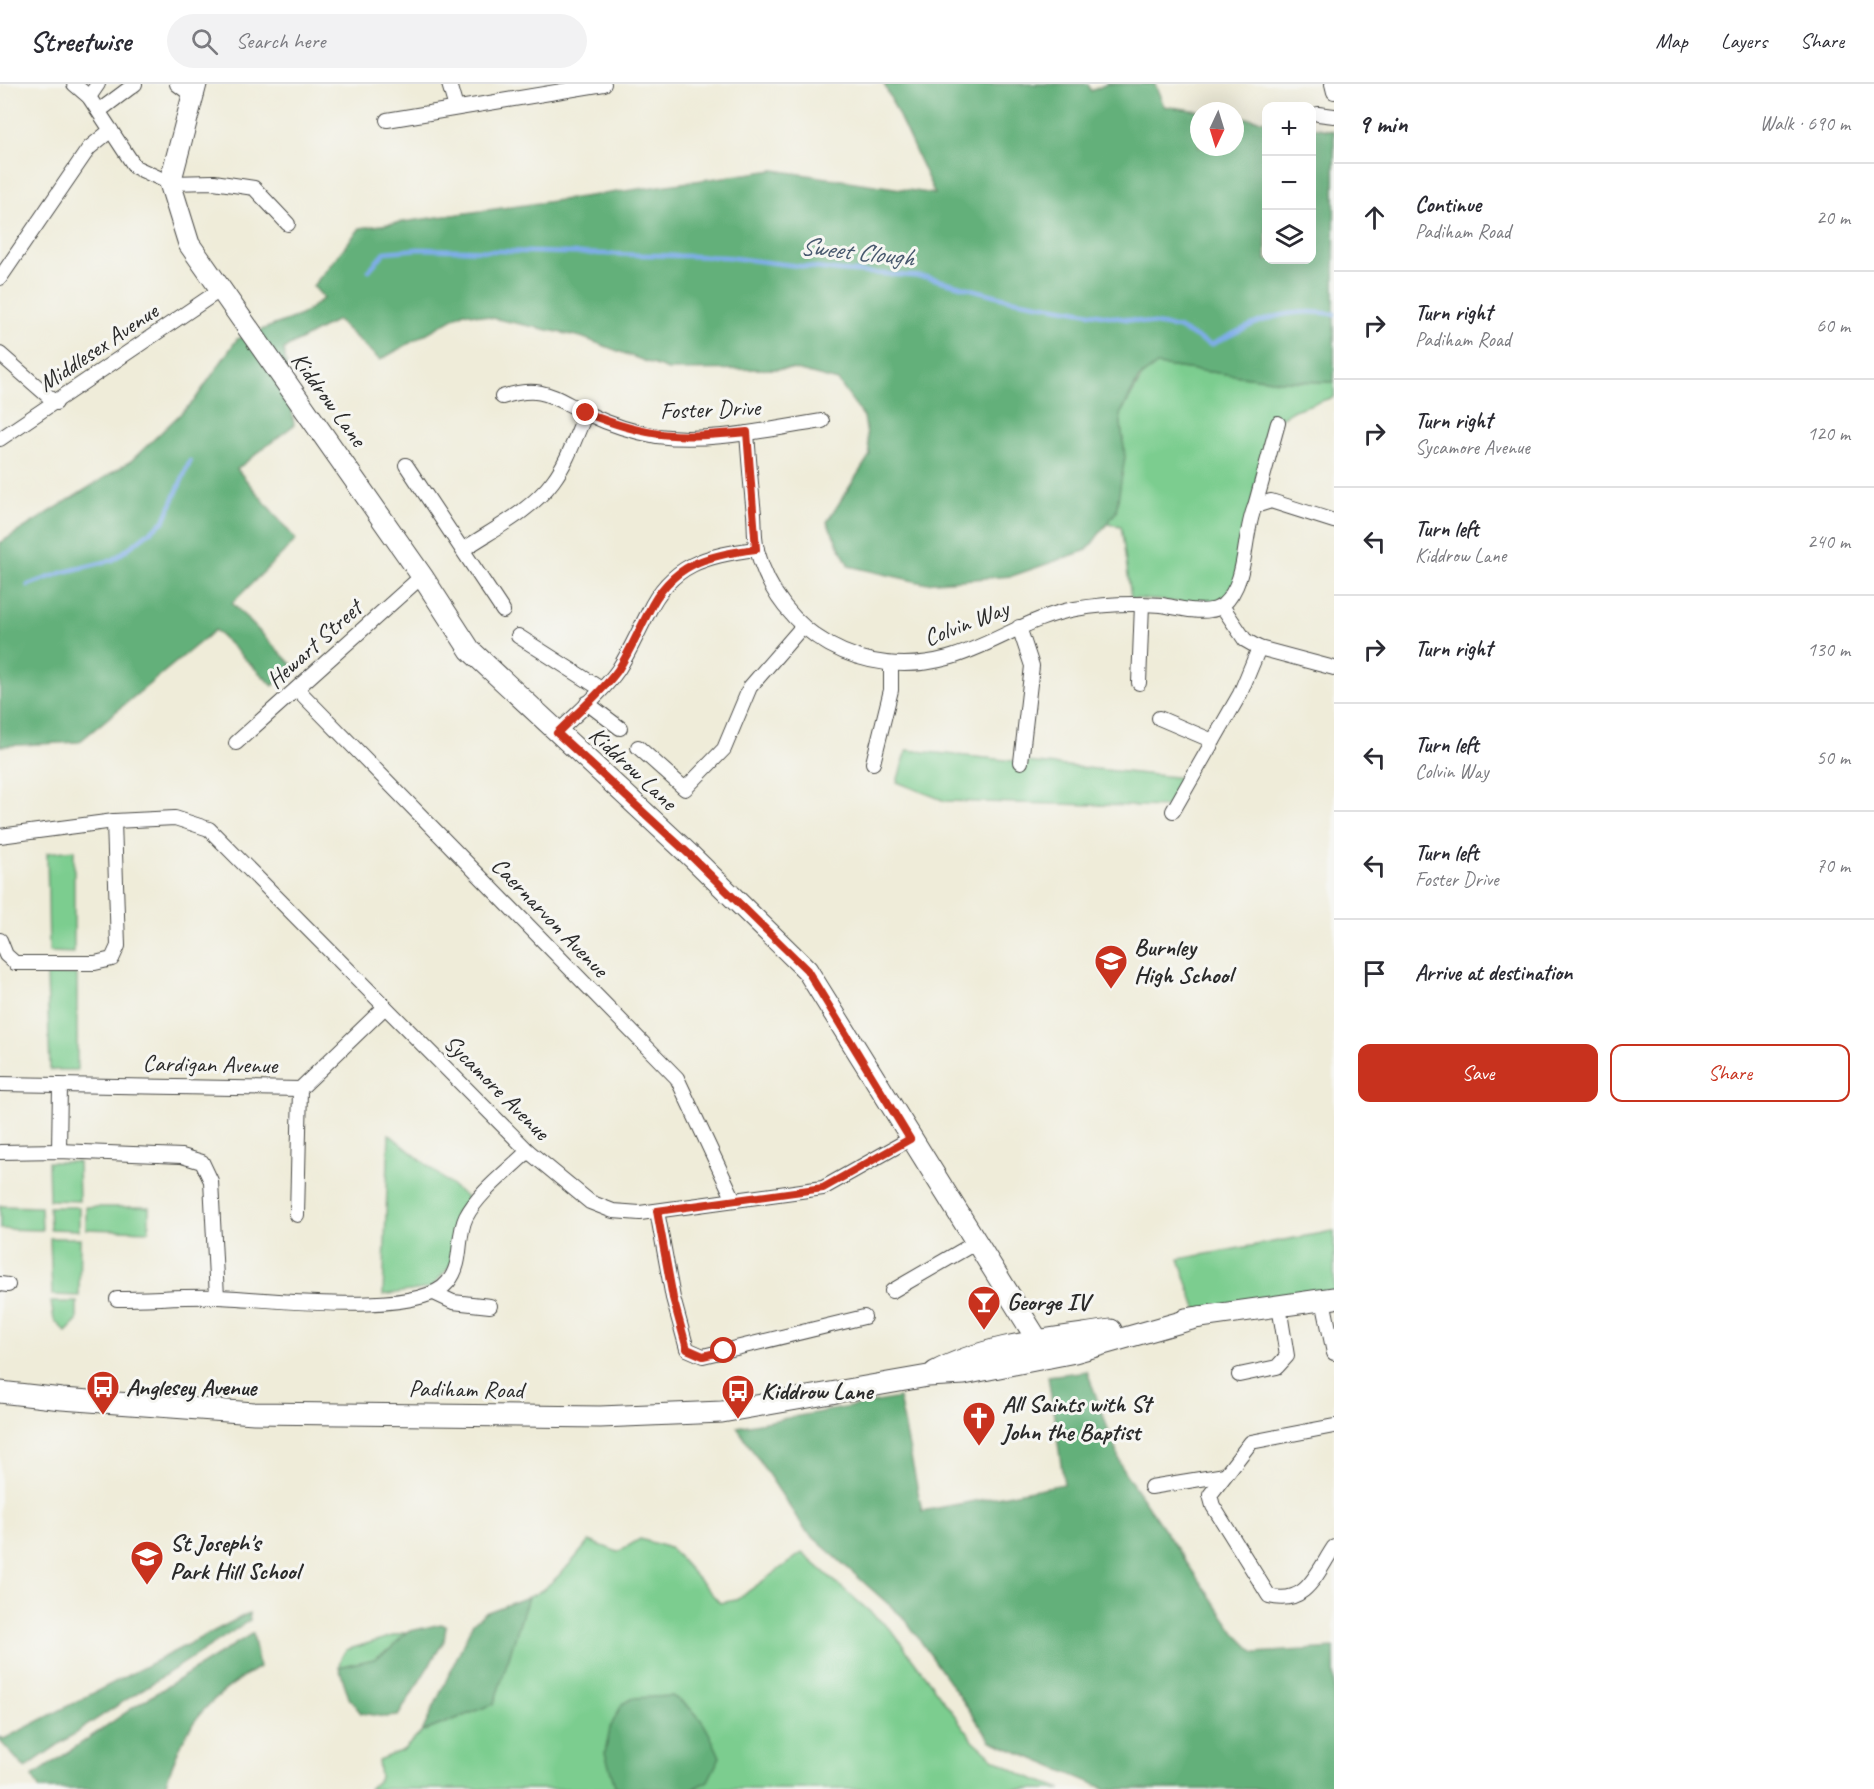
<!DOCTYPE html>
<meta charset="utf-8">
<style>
:root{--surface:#fff;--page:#f2f2f3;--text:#2b2b33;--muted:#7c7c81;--line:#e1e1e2;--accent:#c8321e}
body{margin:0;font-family:Caveat,sans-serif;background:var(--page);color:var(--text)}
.controls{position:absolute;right:18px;top:18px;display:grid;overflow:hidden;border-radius:12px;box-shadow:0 6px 24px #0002}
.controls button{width:54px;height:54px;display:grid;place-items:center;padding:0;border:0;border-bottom:2px solid var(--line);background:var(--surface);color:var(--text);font:30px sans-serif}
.compass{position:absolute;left:1190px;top:18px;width:54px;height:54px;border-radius:50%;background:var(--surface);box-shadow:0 6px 24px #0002;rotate:184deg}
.stop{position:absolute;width:18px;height:18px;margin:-14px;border:4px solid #c8321e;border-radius:50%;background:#fff}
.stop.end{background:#c8321e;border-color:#fff;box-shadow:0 2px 6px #0008}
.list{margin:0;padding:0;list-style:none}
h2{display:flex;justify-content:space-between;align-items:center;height:78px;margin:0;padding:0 24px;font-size:26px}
h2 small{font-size:20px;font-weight:400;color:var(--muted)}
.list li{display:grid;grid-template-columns:39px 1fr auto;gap:18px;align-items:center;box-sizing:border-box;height:108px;padding:0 24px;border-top:2px solid var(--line)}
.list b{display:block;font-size:22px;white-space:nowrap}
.list p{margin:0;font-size:20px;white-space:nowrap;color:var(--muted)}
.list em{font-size:20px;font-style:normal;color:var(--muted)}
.actions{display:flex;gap:12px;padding:18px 24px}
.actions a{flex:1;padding:14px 0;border:2px solid var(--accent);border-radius:12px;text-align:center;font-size:21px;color:var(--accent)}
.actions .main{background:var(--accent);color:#fff}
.icon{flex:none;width:33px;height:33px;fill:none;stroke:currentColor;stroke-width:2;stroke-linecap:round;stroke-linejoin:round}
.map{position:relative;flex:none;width:1334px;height:1705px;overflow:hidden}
header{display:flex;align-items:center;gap:36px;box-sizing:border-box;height:84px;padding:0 30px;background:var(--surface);border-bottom:2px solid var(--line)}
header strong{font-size:28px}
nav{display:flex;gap:33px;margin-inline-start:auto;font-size:21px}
.search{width:420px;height:54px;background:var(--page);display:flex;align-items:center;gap:15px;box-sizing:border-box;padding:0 21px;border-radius:33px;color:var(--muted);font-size:22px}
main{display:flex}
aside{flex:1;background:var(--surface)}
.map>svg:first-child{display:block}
</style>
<header>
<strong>Streetwise</strong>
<div class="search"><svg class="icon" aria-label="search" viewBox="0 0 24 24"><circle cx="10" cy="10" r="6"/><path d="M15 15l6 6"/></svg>Search here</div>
<nav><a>Map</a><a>Layers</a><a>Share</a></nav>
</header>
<main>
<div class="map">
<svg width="1334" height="1705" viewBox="0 0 1334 1705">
<rect width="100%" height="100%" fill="#f6f6f2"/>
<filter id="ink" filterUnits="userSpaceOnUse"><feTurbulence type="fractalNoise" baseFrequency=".0167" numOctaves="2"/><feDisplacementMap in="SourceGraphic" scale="12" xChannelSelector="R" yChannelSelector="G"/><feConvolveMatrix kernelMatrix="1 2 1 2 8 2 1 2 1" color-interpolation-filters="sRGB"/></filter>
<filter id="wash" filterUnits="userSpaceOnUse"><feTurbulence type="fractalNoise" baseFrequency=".008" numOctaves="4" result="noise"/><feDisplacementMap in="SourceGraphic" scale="24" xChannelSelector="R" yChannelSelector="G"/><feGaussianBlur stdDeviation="1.35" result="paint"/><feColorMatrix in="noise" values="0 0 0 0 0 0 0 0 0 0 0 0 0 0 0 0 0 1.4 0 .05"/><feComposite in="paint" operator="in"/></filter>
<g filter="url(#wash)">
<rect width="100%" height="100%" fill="#efecd9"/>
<g fill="#7bcd8f" stroke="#537c5d" stroke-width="1.5">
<path d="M1157,281l123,16 54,1v15l-40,13 -24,14 -32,157 -16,25 -91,-8 -10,-72 -14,-2 17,-74 -4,-35 23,-40z"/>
<path d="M907,666l277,28 -12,29 -227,-6 -48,-19z"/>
<path d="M74,766v103l-25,-1 -2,-99z"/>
<path d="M77,890v96h-27l-3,-95z"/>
<path d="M389,1050l78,64 -15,66 -21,24 -48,7z"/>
<path d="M48,1078h30l1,39 -30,-1z"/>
<path d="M0,1122l41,1 1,23 -42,-1z"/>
<path d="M49,1123h30v23l-29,-1z"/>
<path d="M86,1123h63v24l-63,-2z"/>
<path d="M1334,1147v67l-135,19 -20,-58z"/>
<path d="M50,1154h30l-1,58 -27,-1z"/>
<path d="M51,1218h26v19l-11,11 -12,-12z"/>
<path d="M640,1455l30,9 50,55 16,-3 66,-47 90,78 81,109 20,18 30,17 39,14h-693l11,-11 -2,-18 25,-10 19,-18 72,-28 34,-107c19,-5 48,-39 61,-56l29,11z"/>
<path d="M406,1548l-14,16 -18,11 -35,8 1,-7 6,-10z"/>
</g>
<g fill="#64b07a" stroke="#486e52" stroke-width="1.5">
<path d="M884,0h204l3,7 16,-7h48l9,22 35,5v36h36v-31l31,5v139h46v-133l22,4v251l-54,-1 -123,-16 -18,13 -19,37 5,42 -9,55 -29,38 -75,26 -89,7 -74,-17 -22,-44 43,-67 -6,-38 -26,-36 -46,-12 -124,1 -87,-33 -117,-25 -84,48 -43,-40 -53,29 10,76 -57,44 59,71 -64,63 61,63 -20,20 -58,-56 -136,112 -79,4v-203l131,-82 63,-60 43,-62 64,-24 23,-17 -11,-12 47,-58 414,-58 161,24z"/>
<path d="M1087,1287l36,99 112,163 20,20 79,-5v141h-228l-115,-48 -86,-122 -100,-89 -68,-103 162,-29 23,113 142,-27 -16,-108z"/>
<path d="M528,1513l-34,107 -72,28 51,-109 12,-10z"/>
<path d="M249,1529l1,7c-75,50 -153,96 -225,148l-25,-27v-4l4,2z"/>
<path d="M441,1540l5,2 -2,15 -46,75 -13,1 -24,-4 -12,-15 -10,-31 35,-8 18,-11 14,-16z"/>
<path d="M253,1549l6,34c-58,35 -74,58 -95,122h-124l-8,-12 102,-70z"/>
<path d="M672,1612c29,16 35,31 48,61l-12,24 -14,8h-72l-7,-3 -10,-33 5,-25 12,-24 11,-6z"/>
</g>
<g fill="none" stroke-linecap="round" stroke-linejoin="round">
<g stroke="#7faee9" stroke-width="4.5">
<path d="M369,186l16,-18 33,-3 307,8 116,14 86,6 82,22 169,29 33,17c45,-23 71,-38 123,-31"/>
<path d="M28,501l36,-13 49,-12 51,-39 26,-60"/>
</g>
</g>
</g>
<g filter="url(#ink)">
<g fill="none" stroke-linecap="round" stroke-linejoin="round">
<g stroke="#484845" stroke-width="16">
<g id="street">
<path d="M74,0l15,13 46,70 35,16 44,-1 40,6 34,36"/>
<path d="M177,0l16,12"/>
<path d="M449,0l7,24"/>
<path d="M1332,0l2,8"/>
<path d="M89,13l9,-13"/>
<path d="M99,27l36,-27"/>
<path d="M1318,30l16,2"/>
<path d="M387,36l217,-36"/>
<path d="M0,194l89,-130 22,-18"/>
<path d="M0,270l56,49"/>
<path d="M502,313c41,-13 50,0 86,17 21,10 46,18 69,22 54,7 112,-7 165,-15"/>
<path d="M747,349c2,27 4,54 7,81 1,12 0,25 3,36 23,86 107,131 191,108 44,-12 81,-41 127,-49 28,-5 58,-6 86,-4 15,2 34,8 50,5 3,0 9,-3 12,-5 26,-24 19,-68 32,-99l16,-5 63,20"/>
<path d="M0,355l220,-149"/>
<path d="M406,381l97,146"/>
<path d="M1255,422l23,-83"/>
<path d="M464,465c30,-20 67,-38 89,-68 15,-20 23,-46 33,-68"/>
<path d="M1222,522l23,34 14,8 75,20"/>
<path d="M1019,543l13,39 -11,96"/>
<path d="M518,552l83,53"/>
<path d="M1139,599l3,-79"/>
<path d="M298,606l379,388 57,122"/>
<path d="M587,619l33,25"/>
<path d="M1159,634l54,23"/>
<path d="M557,649c20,-20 45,-40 61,-63 12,-19 20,-38 30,-57 23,-49 59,-58 109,-64"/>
<path d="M236,659l186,-167"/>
<path d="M638,663l47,42 39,-40 26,-62 52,-60"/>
<path d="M873,679l18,-73v-25"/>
<path d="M1173,727l67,-117 19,-46"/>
<path d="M0,752l114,-15 61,-3 34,11 319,322 62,51 23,9 27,2 183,-25 87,-49"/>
<path d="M0,856l6,15 9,8h80l17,-4 6,-13 -4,-125"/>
<path d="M0,1000l300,5 85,-82"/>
<path d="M59,1067l1,-66"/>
<path d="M0,1068l59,-1 123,5 20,6 9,19 6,116"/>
<path d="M657,1127l16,87 14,51 16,7 161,-39"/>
<path d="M297,1131l3,-126"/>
<path d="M0,1200l8,1"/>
<path d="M892,1207l83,-48"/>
<path d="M436,1210l17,8 37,4"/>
<path d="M117,1215c34,0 67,-3 100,-2 48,1 202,22 231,-15 16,-19 8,-45 18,-65 13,-25 42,-46 62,-66"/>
<path d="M1323,1216l11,53"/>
<path d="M1239,1291l38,-8 10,-11 -8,-50"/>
<path d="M1334,1342l-83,16 -41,53 3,11 56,90c37,10 47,-22 65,-49"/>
<path d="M1151,1403l74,-12"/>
</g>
</g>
<g stroke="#484845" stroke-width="23">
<g id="primary">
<path d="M196,0l-26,99 19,61 233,332 48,74 222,207 115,113 241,387"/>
<path d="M1186,1235l148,-21"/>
<path d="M935,1288c52,-28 118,-33 176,-42"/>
<path d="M0,1308l62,7 192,14 346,4 122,-5 206,-36 36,-2 25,-5 86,-17 124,-35"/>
</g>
</g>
<use href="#street" stroke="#fff" stroke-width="14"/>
<use href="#primary" stroke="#fff" stroke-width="21"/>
</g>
</g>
<g fill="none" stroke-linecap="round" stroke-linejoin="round" filter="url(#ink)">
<path stroke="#c8321e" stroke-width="8" d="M586,329c64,26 93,25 161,19l9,117c-49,6 -85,15 -108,64 -10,19 -18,38 -30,57 -17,23 -41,43 -61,63l135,124 115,113 103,169 -87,49 -166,23 16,87 14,51 16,7 21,-5"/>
</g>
<defs>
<g id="school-pin" transform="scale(1.725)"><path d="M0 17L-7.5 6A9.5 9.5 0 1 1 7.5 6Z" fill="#c8321e" stroke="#f6f6f2"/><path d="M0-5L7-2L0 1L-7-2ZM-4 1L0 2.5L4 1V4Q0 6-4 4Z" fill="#fff"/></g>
<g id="bar-pin" transform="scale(1.725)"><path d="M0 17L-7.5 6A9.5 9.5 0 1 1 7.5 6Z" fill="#c8321e" stroke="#f6f6f2"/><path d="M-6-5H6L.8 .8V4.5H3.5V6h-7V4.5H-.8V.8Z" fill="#fff"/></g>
<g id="bus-pin" transform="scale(1.725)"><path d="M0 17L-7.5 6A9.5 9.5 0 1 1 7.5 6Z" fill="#c8321e" stroke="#f6f6f2"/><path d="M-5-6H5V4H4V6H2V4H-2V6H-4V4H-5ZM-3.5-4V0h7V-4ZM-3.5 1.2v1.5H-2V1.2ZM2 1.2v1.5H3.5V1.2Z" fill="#fff"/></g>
<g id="church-pin" transform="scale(1.725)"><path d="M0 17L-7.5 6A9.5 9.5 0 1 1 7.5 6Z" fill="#c8321e" stroke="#f6f6f2"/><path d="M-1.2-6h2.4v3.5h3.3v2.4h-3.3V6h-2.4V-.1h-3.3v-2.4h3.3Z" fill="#fff"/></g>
</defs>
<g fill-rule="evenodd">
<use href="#school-pin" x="1111" y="877"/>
<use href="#bar-pin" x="984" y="1218"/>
<use href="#bus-pin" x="103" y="1303"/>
<use href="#bus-pin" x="738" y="1307"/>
<use href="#church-pin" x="979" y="1334"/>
<use href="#school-pin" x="147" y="1473"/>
</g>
<g text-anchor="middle" stroke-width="6" stroke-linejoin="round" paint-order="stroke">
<g font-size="24" fill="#2b2b2b" stroke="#f6f6f2">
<text transform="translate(98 263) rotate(-34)" y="8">Middlesex Avenue</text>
<text transform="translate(329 315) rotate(54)" y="8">Kiddrow Lane</text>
<text transform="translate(710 325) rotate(-2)" y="8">Foster Drive</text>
<text transform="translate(966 539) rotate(-21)" y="8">Colvin Way</text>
<text transform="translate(314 560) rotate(-42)" y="8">Hewart Street</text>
<text transform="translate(633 684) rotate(43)" y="8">Kiddrow Lane</text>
<text transform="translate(550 833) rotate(46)" y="8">Caernarvon Avenue</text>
<text transform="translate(210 980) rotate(1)" y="8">Cardigan Avenue</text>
<text transform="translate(497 1003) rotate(45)" y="8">Sycamore Avenue</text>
<text transform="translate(466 1305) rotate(1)" y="8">Padiham Road</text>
</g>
<g font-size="24" font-weight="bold" fill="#2b2b2b" stroke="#f6f6f2" text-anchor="start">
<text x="1134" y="871">Burnley<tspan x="1134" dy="28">High School</tspan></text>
<text x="1007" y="1226">George IV</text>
<text x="126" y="1311">Anglesey Avenue</text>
<text x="761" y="1315">Kiddrow Lane</text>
<text x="1002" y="1328">All Saints with St<tspan x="1002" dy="28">John the Baptist</tspan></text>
<text x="170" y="1467">St Joseph's<tspan x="170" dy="28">Park Hill School</tspan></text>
</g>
<g font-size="26" font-style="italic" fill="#48596e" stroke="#f6f6f2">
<text transform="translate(857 167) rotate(6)" y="9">Sweet Clough</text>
</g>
</g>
</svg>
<div class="controls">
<button>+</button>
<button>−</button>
<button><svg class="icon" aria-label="layers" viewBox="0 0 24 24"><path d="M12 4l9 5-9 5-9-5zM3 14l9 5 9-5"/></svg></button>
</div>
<svg class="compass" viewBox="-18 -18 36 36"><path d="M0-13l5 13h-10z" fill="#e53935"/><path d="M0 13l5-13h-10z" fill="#7c7c81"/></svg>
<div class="stop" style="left:724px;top:1267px"></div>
<div class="stop end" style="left:586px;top:329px"></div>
</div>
<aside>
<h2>9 min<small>Walk · 690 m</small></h2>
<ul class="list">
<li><svg class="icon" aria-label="ahead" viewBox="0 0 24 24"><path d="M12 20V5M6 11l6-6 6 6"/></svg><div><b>Continue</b><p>Padiham Road</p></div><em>20 m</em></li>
<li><svg class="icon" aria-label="right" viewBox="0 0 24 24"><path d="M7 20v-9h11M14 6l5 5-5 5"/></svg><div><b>Turn right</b><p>Padiham Road</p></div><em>60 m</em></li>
<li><svg class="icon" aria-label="right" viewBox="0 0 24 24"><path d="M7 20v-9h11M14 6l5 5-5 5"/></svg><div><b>Turn right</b><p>Sycamore Avenue</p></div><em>120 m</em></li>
<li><svg class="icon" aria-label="left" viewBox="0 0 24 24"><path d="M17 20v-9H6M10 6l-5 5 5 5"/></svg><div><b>Turn left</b><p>Kiddrow Lane</p></div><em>240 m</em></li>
<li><svg class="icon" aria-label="right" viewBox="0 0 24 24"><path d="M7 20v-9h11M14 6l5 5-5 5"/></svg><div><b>Turn right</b></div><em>130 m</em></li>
<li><svg class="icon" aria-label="left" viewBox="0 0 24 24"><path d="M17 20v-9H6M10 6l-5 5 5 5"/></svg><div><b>Turn left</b><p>Colvin Way</p></div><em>50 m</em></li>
<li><svg class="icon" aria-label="left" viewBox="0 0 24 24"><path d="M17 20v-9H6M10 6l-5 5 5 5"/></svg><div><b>Turn left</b><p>Foster Drive</p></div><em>70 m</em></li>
<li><svg class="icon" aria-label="arrive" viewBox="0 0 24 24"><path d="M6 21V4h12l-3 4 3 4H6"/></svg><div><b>Arrive at destination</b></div></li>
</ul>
<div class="actions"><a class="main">Save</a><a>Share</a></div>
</aside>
</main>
